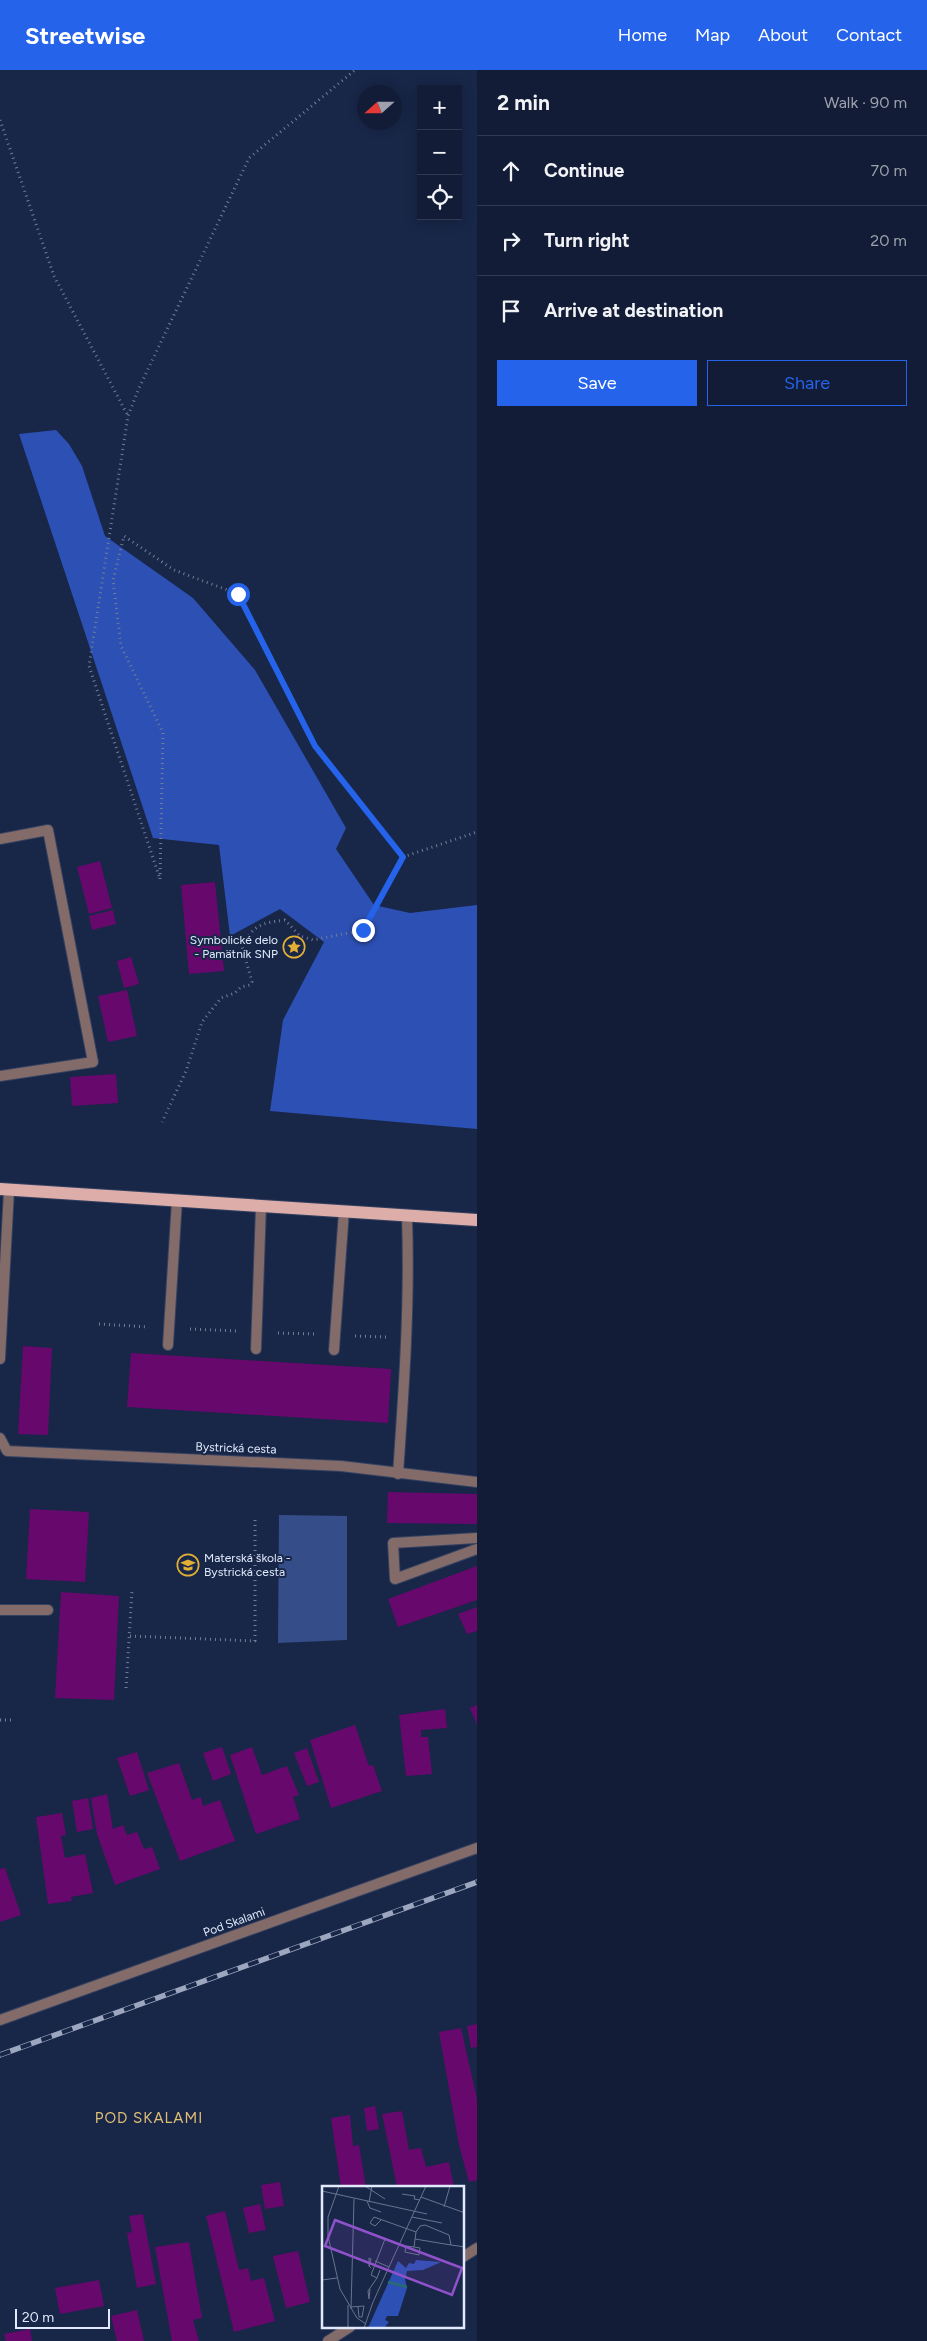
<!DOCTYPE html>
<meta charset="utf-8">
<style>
:root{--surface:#121c36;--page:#1b253e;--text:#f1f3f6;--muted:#9ca1ad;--line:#313a51;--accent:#2563eb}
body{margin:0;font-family:Figtree,sans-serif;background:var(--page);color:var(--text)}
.controls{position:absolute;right:15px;top:15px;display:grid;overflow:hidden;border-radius:0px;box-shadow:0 2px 12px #0003}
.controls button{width:45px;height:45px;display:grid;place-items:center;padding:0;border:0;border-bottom:1px solid var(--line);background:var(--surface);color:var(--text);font:25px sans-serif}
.compass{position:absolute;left:357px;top:15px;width:45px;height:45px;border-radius:50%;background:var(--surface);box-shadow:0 2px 12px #0003;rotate:249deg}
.scale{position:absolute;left:15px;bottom:12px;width:95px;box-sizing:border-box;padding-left:5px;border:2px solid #e1eafc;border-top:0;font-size:14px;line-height:18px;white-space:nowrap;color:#e1eafc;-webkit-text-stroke:4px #182648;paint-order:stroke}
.stop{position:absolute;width:15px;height:15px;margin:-11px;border:4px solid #2563eb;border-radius:50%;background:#fff}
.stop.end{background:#2563eb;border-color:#fff;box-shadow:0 1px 5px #0008}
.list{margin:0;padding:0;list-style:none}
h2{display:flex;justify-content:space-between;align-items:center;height:65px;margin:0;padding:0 20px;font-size:21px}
h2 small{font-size:16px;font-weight:400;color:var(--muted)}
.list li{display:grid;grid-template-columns:32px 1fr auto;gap:15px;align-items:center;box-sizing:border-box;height:70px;padding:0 20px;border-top:1px solid var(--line)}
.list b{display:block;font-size:19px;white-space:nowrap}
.list em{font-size:16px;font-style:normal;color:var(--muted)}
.actions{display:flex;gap:10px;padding:15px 20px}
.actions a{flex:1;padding:11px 0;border:1px solid var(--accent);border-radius:0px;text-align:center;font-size:18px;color:var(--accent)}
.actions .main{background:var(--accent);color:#fff}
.icon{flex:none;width:28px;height:28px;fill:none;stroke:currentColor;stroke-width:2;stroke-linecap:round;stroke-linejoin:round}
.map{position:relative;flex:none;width:477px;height:2271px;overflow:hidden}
header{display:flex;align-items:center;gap:30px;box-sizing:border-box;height:70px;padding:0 25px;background:var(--accent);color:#fff}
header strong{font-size:24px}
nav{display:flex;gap:28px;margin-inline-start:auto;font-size:18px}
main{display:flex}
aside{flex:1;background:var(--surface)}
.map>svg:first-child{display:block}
</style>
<header>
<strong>Streetwise</strong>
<nav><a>Home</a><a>Map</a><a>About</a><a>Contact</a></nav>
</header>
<main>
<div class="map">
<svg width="477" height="2271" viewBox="0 0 477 2271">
<rect width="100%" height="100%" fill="#182648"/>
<path fill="#354d88" d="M279,1445l68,1v124l-69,3z"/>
<path fill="#2d50b4" d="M56,360l13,14 13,22 23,70 88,62 62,72 91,158 -10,21 38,56 36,8 67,-8v224l-207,-18 13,-91 41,-78 -44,-33 -50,27 -11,-91 -66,-7 -134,-404z"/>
<g fill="#67086c">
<path d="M100,791l12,47 -23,6 -12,-47z"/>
<path d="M215,812l9,89 -35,3 -8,-89z"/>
<path d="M113,840l3,14 -24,6 -3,-14z"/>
<path d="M131,887l8,27 -15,4 -7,-27z"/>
<path d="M127,920l10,46 -29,6 -10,-46z"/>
<path d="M116,1004l2,29 -46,3 -2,-29z"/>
<path d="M23,1276l29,2 -4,87 -30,-1z"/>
<path d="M131,1283l260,16 -3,54 -261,-16z"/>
<path d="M388,1422l89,2v30l-90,-1z"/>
<path d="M30,1439l59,3 -4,70 -59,-3z"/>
<path d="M477,1496v34l-79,27 -10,-28z"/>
<path d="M61,1522l58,4 -5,104 -59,-2z"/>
<path d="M477,1537v24l-10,3 -9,-20z"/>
<path d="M477,1635v20l-7,-17z"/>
<path d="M445,1639l2,19 -26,2v7h7l4,37 -26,2 -7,-61z"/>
<path d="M355,1655l14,41 4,-1 9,26 -51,17 -21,-68z"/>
<path d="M222,1677l9,27 -18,7 -10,-28z"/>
<path d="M252,1677l10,28 25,-9 12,29 -6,2 7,22 -44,15 -26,-79z"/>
<path d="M307,1678l12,34 -12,4 -13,-33z"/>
<path d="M137,1682l12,38 -19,6 -13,-38z"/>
<path d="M179,1693l13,37 9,-3 2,9 17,-6 15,41 -55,20 -33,-88z"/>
<path d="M107,1724l6,35 10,-4 4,10 10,-3 7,17 8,-2 8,22 -45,16 -18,-51 -6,-36z"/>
<path d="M88,1728l5,31 -16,3 -5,-31z"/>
<path d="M62,1743l4,22 -5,1 4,22 20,-4 8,39 -22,4 1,4 -24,3 -12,-87z"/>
<path d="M5,1798l16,47 -21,7v-53z"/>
<path d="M477,1954v23l-6,1 -4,-22z"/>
<path d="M461,1958l16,71v81l-8,2 -10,-37 -20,-113z"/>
<path d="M375,2036l4,23 -12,2 -3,-23z"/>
<path d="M402,2041l7,39 12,-2 5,19 23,-5 5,25h-57l-15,-73z"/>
<path d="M350,2045l3,31 6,-1 7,42h-25l-10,-69z"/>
<path d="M280,2112l4,24 -19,3 -4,-24z"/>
<path d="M260,2134l6,26 -17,3 -6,-25z"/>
<path d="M225,2141l14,59 9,-2 3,13 13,-3 11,43 -41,11 -28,-116z"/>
<path d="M143,2144l13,70 -19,4 -10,-55 5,-1 -3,-16z"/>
<path d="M189,2172l13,76 -9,2 6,21h-27l-17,-94z"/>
<path d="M298,2181l12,51 -24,6 -13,-52z"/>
<path d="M99,2210l5,26 -44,8 -5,-26z"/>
<path d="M137,2240l7,31h-27l-6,-25z"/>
<path d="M30,2259l2,12h-26l-2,-7z"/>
</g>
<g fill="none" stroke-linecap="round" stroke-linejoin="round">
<g stroke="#344161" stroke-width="12">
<g id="service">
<path d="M0,769l48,-9 45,232 -93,14"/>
<path d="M168,1275l9,-145"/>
<path d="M256,1279l5,-143"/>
<path d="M334,1280l10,-139"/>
<path d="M398,1404c6,-86 12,-171 9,-257"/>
<path d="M477,1468l-84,5 2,36 82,-30"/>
<path d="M0,1540h48"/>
</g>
</g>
<g stroke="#344161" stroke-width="12">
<g id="minor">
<path d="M0,1289l9,-169"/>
<path d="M0,1368l7,13 334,15 136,16"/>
<path d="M0,1950l477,-172"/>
<path d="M463,2187l14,-9"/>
<path d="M328,2271l22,-14"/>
</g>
</g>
<g stroke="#344161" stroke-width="14">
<path id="primary" d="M0,1119l477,31"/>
</g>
<g stroke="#717d98" stroke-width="3" stroke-dasharray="1 4" stroke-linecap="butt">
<path d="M0,50l54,156 74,140"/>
<path d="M403,787l74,-25"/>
<path d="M159,806l-70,-210 39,-250 11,-28 110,-230 106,-88"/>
<path d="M160,809l3,-146 -42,-87 -8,-66 11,-44 50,34 64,24 77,152 88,111 -40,73 -50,10 -13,-4 -15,-16c-24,3 -31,5 -43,26l10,36 -2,3 -9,2 -6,6 -14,5 -19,24 -16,49 -24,51"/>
<path d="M99,1254l50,3"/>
<path d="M190,1259l46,2"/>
<path d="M278,1263l36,1"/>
<path d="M355,1266l31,1"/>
<path d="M130,1566l125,5v-121"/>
<path d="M126,1618l6,-97"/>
<path d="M0,1650h12"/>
</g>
<use href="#service" stroke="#826b68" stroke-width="10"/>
<use href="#minor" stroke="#826b68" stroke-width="10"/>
<use href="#primary" stroke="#ddaea9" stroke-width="12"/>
<g stroke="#9ca7bf" stroke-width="5.5">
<path id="rail" d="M0,1985l477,-173"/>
</g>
<use href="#rail" stroke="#182648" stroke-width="4" stroke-dasharray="11" stroke-linecap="butt"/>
</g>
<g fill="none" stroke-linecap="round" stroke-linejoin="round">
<path stroke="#2563eb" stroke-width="6" d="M238,524l77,152 88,111 -40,73"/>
</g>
<defs>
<g id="sight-ring" transform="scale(1.125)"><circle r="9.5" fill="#182648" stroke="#e1af34" stroke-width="1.5"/><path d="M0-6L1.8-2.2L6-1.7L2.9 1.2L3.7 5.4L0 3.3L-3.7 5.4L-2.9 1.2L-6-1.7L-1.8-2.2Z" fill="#e1af34"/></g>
<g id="school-ring" transform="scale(1.125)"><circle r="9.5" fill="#182648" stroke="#e1af34" stroke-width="1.5"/><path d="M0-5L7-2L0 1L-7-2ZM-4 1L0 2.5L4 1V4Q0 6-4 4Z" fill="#e1af34"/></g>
</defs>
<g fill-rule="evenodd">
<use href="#sight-ring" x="294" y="877"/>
<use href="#school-ring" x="188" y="1495"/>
</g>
<g text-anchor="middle" stroke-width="4" stroke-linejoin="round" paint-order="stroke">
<g font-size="12" fill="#e1eafc" stroke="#182648" text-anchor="end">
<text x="278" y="874">Symbolické delo<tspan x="278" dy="14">- Pamätník SNP</tspan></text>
<text x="204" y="1492" text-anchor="start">Materská škola -<tspan x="204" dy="14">Bystrická cesta</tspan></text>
</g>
<g font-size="12" fill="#e1eafc" stroke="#182648">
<text transform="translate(236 1378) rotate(2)" y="4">Bystrická cesta</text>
<text transform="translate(234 1852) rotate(-20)" y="4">Pod Skalami</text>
</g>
<g font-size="15" letter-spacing="1" fill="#e0be75" stroke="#182648">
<text x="149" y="2053">POD SKALAMI</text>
</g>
</g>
<g transform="translate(322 2116)">
<rect width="142" height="142" fill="#182648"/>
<path d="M94,74l25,2 -18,8 -16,1 -2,8 2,9 -9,28h-11l-2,4 4,2 -5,6h-16l30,-67 8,7 3,-5 5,1z" fill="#2d50b4"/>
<path fill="none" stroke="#2a6b72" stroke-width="2.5" d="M66,96l19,5"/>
<path fill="none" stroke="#687490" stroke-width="1" d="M17,0l-11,31v19l12,53 17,29 9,6M43,0l20,13M0,5l105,23M80,8l13,2 -1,3 6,1M99,11l44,16M45,15l3,7 11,4M47,16l3,-16M122,21l6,-21M90,31l30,6M59,34l-6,6 -5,-3 4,-6 42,15 4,-6 5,-1 24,10 2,10 14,2M93,53l36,6M92,61l6,1 -1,7 -14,-3 1,-6 8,1 2,-15M53,75l14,6M47,80l2,-7 -2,-1v8l2,2M58,84l-3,8 -6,-3 14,-36 14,6M0,94l15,-2M48,103l-1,10 -1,-8 9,-13M29,121l13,-1 -2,11h-3l-1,-10M29,123l3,-110M26,142v-23M42,142l9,-26 53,-116"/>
<path fill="#8f52cb" fill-opacity="0.15" stroke="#8f52cb" stroke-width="2.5" d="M13,34l127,48 -10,27 -127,-49z"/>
<rect width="142" height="142" fill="none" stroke="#e1eafc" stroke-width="2.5"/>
</g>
</svg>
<div class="controls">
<button>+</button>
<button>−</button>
<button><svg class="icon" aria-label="locate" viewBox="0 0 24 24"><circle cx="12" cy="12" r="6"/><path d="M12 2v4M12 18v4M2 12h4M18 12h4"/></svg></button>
</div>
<svg class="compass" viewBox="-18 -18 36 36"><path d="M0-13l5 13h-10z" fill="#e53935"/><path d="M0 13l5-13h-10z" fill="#9ca1ad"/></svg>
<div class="scale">20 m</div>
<div class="stop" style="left:238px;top:524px"></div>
<div class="stop end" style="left:363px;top:860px"></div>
</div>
<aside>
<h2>2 min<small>Walk · 90 m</small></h2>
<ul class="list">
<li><svg class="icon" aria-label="ahead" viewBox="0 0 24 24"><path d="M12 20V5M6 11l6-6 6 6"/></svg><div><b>Continue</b></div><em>70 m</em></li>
<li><svg class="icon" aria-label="right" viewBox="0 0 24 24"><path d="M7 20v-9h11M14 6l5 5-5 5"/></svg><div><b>Turn right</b></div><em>20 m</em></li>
<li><svg class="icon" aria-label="arrive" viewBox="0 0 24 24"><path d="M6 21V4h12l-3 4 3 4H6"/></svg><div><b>Arrive at destination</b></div></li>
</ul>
<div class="actions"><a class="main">Save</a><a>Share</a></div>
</aside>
</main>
